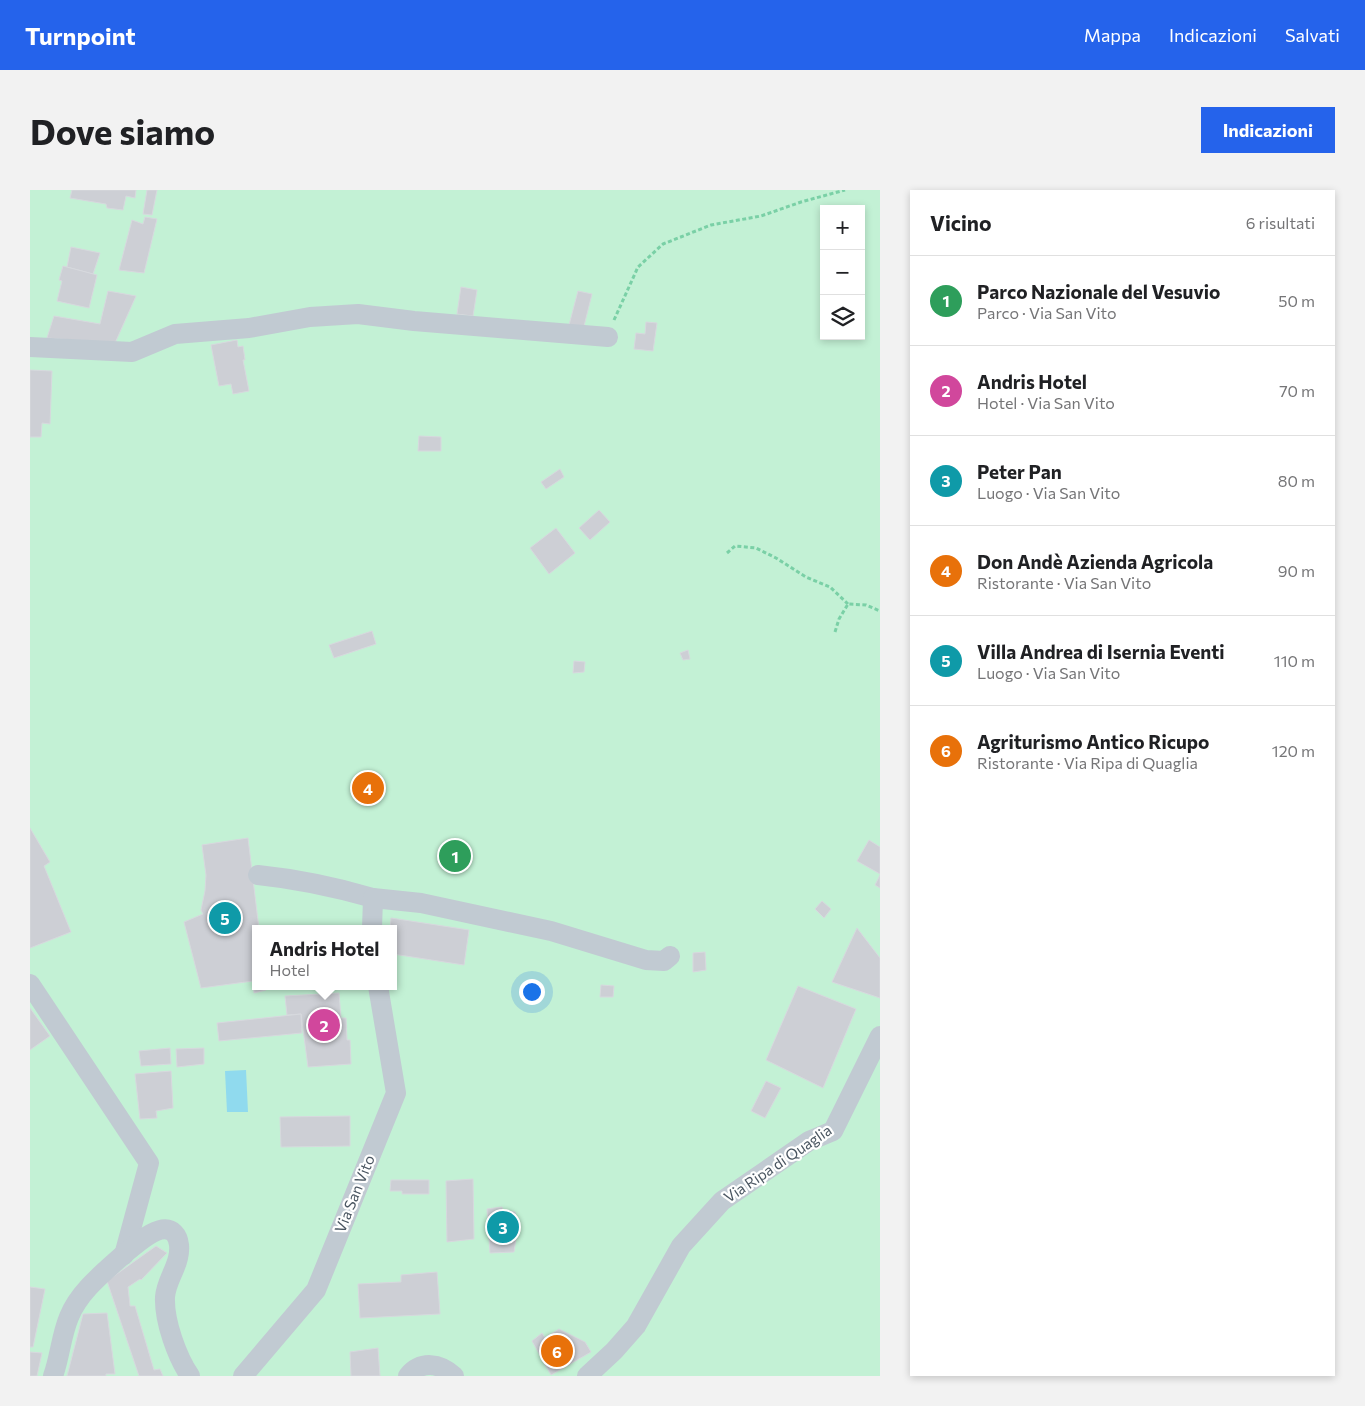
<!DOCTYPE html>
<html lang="it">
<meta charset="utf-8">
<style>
:root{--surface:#fff;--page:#f2f2f2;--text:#202124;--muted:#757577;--line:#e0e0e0;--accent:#2563eb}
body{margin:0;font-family:Commissioner,sans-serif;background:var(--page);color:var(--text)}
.controls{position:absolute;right:15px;top:15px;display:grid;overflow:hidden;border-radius:0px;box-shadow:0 2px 8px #0003}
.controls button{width:45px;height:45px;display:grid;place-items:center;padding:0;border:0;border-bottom:1px solid var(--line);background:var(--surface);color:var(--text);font:25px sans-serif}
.you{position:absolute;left:501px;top:801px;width:18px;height:18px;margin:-12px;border:4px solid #fff;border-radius:50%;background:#1a73e8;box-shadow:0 0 0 8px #1a73e833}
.badge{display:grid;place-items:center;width:32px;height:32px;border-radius:50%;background:var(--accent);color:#fff;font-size:16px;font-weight:700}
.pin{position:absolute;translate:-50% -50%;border:2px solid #fff;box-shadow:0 1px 5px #0006}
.popup{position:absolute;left:222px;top:735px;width:145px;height:65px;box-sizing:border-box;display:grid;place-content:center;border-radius:0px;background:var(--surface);filter:drop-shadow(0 1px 4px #0005);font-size:16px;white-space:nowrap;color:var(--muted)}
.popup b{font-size:19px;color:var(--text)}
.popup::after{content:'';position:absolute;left:50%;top:100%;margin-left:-10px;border:10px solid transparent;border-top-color:var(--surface)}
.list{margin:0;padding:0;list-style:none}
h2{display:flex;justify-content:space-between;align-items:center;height:65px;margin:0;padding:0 20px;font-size:21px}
h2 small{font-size:16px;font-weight:400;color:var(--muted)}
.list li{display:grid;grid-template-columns:32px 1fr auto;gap:15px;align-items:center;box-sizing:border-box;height:90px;padding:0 20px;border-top:1px solid var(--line)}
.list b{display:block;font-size:19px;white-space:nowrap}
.list p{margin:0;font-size:16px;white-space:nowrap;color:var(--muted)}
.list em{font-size:16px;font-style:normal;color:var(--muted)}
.icon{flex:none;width:28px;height:28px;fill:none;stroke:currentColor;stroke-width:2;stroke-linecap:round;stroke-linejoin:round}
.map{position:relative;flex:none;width:850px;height:1186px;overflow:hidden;border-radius:0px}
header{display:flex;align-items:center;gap:30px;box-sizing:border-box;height:70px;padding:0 25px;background:var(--accent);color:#fff}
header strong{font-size:24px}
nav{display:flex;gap:28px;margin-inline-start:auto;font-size:18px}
.intro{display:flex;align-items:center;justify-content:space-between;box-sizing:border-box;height:120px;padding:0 30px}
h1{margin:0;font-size:35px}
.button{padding:12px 22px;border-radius:0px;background:var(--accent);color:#fff;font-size:18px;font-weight:700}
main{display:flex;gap:30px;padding:0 30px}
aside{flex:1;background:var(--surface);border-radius:0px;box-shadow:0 2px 8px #0003}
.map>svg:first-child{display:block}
</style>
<header>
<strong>Turnpoint</strong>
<nav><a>Mappa</a><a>Indicazioni</a><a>Salvati</a></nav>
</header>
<div class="intro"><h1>Dove siamo</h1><a class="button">Indicazioni</a></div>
<main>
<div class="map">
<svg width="850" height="1186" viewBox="0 0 850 1186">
<rect width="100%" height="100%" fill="#f5f3f3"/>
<path fill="#c3f1d5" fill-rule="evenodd" d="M0,0h850v1186h-850zM794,19h37v127h-37zM225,739h138v57h-138z"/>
<path fill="#90daee" d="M216,880l2,42h-21l-2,-41z"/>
<g fill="#cdcfd5" stroke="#d7d9de">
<path d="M42,0h64l-1,8 -9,-2 -3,14 -16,-2 -1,-4 -36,-6z"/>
<path d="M117,0h10l-5,25 -9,-1z"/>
<path d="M115,27l12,2 -13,54 -25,-3 13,-50 11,4z"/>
<path d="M41,57l29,6 -7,21 -26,-7z"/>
<path d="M33,76l34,9 -8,33 -32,-7 5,-20 -3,-1z"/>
<path d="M431,97l16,3 -4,26 -16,-2z"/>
<path d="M78,101l28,5 -21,47 -68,-5 7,-22 46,8z"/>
<path d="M548,101l14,3 -9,36 -15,-1z"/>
<path d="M616,132l11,1 -4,28 -19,-2 2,-16 9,1z"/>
<path d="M207,150l1,7 5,-1 2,14h-2l6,31 -16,3 -2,-10 -12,2 -8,-41z"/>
<path d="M0,180l22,1 -2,53 -8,-1 -1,14h-11z"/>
<path d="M389,246l22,1v14h-23z"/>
<path d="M530,279l4,8 -18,12 -5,-7z"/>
<path d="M569,320l11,12 -20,18 -11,-12z"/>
<path d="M526,338l19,25 -26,21 -19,-26z"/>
<path d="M342,441l4,13 -42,14 -5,-13z"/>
<path d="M658,460l2,9 -7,1 -3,-7z"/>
<path d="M544,471l11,1 -1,10 -11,1z"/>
<path d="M0,638l20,34 -6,4 27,66 -41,16z"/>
<path d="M218,648l11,91h-4v57h11v4l-12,3 -1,-12 -52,7 -17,-66 19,-8 -2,-4 4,-19 1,-16 -4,-30z"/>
<path d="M839,650l11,7v27l-23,-13z"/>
<path d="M850,685v13l-5,-3z"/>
<path d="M792,711l9,8 -7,9 -9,-9z"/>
<path d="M361,728l78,12 -5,35 -71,-11v-25h-3z"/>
<path d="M827,738l23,30v40l-48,-16z"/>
<path d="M675,762l1,18 -13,2v-19z"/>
<path d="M571,795l13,1 -1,11h-13z"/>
<path d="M768,796l58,23 -33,79 -57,-28z"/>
<path d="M309,803l2,25h5l1,22h3l1,24 -43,3 -7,-53 -14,1 -2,-19z"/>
<path d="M0,818l20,28 -20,14z"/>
<path d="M271,824l1,19 -83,8 -2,-18z"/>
<path d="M140,858l1,16 -30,2 -2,-15z"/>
<path d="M174,858v16l-27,3 -1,-18z"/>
<path d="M141,881l2,37 -17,3 1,7 -17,1 -5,-45z"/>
<path d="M736,891l15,7 -16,30 -14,-7z"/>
<path d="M320,926v30l-69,1 -1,-30z"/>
<path d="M443,989l1,60 -27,3 -1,-61z"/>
<path d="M361,990h38v14h-27v-3h-12z"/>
<path d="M472,1017l1,4 12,1 2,20 -3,20 -24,1 -3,-44z"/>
<path d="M126,1056l11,7 -26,27 -1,-1 -12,8 2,19h5l19,64 6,-1 3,7h-24l-32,-95z"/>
<path d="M407,1082l3,42 -80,4 -2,-34 43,-2v-7z"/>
<path d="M0,1097l15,2 -12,58h-3z"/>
<path d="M77,1123l8,61h-9v2h-39l16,-62z"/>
<path d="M529,1139l26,13 6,10 -40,23 -19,-34 10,-8 3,5z"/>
<path d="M348,1158l2,28h-29l-1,-24z"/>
<path d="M0,1162l12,1 -5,23h-7z"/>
</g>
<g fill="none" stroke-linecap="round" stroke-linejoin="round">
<g stroke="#7ad0a6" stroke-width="3" stroke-dasharray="4 2.5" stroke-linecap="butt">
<path d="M584,130l24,-53 25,-23 48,-19 50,-9 40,-14 44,-12"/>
<path d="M697,363l8,-7 21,2 20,10 30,19 24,10 18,17"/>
<path d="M805,442l4,-13 9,-15 18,1 14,6"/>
</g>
<g stroke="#c1cad2" stroke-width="20">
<path d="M0,157l102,5 43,-18 74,-6 61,-11 48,-3 56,7 194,16"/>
<path d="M228,685c39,4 77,12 115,23"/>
<path d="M342,739l1,-31 48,5 130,28 95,29 18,1 6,-5"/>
<path d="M0,794l119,179 -25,92"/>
<path d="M23,1186c7,-19 8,-40 16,-59 10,-25 34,-44 54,-62 11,-9 38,-35 51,-22 6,6 6,17 4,25 -3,13 -12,25 -13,39 -1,24 12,60 25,79"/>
<path d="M213,1186l73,-86 80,-197 -18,-107"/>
<path d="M378,1186c13,-16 32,-13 46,0"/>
<path d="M557,1186l27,-25 22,-25 45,-80 41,-45 87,-60 24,-10 47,-95"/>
</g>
</g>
<g text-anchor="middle" stroke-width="4.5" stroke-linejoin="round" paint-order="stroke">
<g font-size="15" fill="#4a5661" stroke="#fff">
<text transform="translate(748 974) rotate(-34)" y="5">Via Ripa di Quaglia</text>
<text transform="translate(325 1004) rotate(-68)" y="5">Via San Vito</text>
</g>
</g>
</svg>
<div class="controls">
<button>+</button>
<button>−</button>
<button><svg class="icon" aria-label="layers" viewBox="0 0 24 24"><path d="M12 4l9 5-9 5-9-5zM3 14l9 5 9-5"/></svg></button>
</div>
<div class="you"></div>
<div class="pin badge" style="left:425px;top:666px;background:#2e9e5b">1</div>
<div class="pin badge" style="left:294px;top:835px;background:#d1479c">2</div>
<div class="popup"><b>Andris Hotel</b>Hotel</div>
<div class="pin badge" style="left:473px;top:1037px;background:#0f9aa8">3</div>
<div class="pin badge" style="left:338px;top:598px;background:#e8710a">4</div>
<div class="pin badge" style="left:195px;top:728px;background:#0f9aa8">5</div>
<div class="pin badge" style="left:527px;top:1161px;background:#e8710a">6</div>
</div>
<aside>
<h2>Vicino<small>6 risultati</small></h2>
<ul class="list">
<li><span class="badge" style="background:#2e9e5b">1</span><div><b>Parco Nazionale del Vesuvio</b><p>Parco · Via San Vito</p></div><em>50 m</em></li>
<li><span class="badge" style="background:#d1479c">2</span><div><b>Andris Hotel</b><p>Hotel · Via San Vito</p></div><em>70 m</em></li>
<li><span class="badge" style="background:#0f9aa8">3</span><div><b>Peter Pan</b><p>Luogo · Via San Vito</p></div><em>80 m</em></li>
<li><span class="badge" style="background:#e8710a">4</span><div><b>Don Andè Azienda Agricola</b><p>Ristorante · Via San Vito</p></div><em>90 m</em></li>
<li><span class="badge" style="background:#0f9aa8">5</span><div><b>Villa Andrea di Isernia Eventi</b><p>Luogo · Via San Vito</p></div><em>110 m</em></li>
<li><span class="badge" style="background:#e8710a">6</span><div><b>Agriturismo Antico Ricupo</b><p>Ristorante · Via Ripa di Quaglia</p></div><em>120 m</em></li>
</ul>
</aside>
</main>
